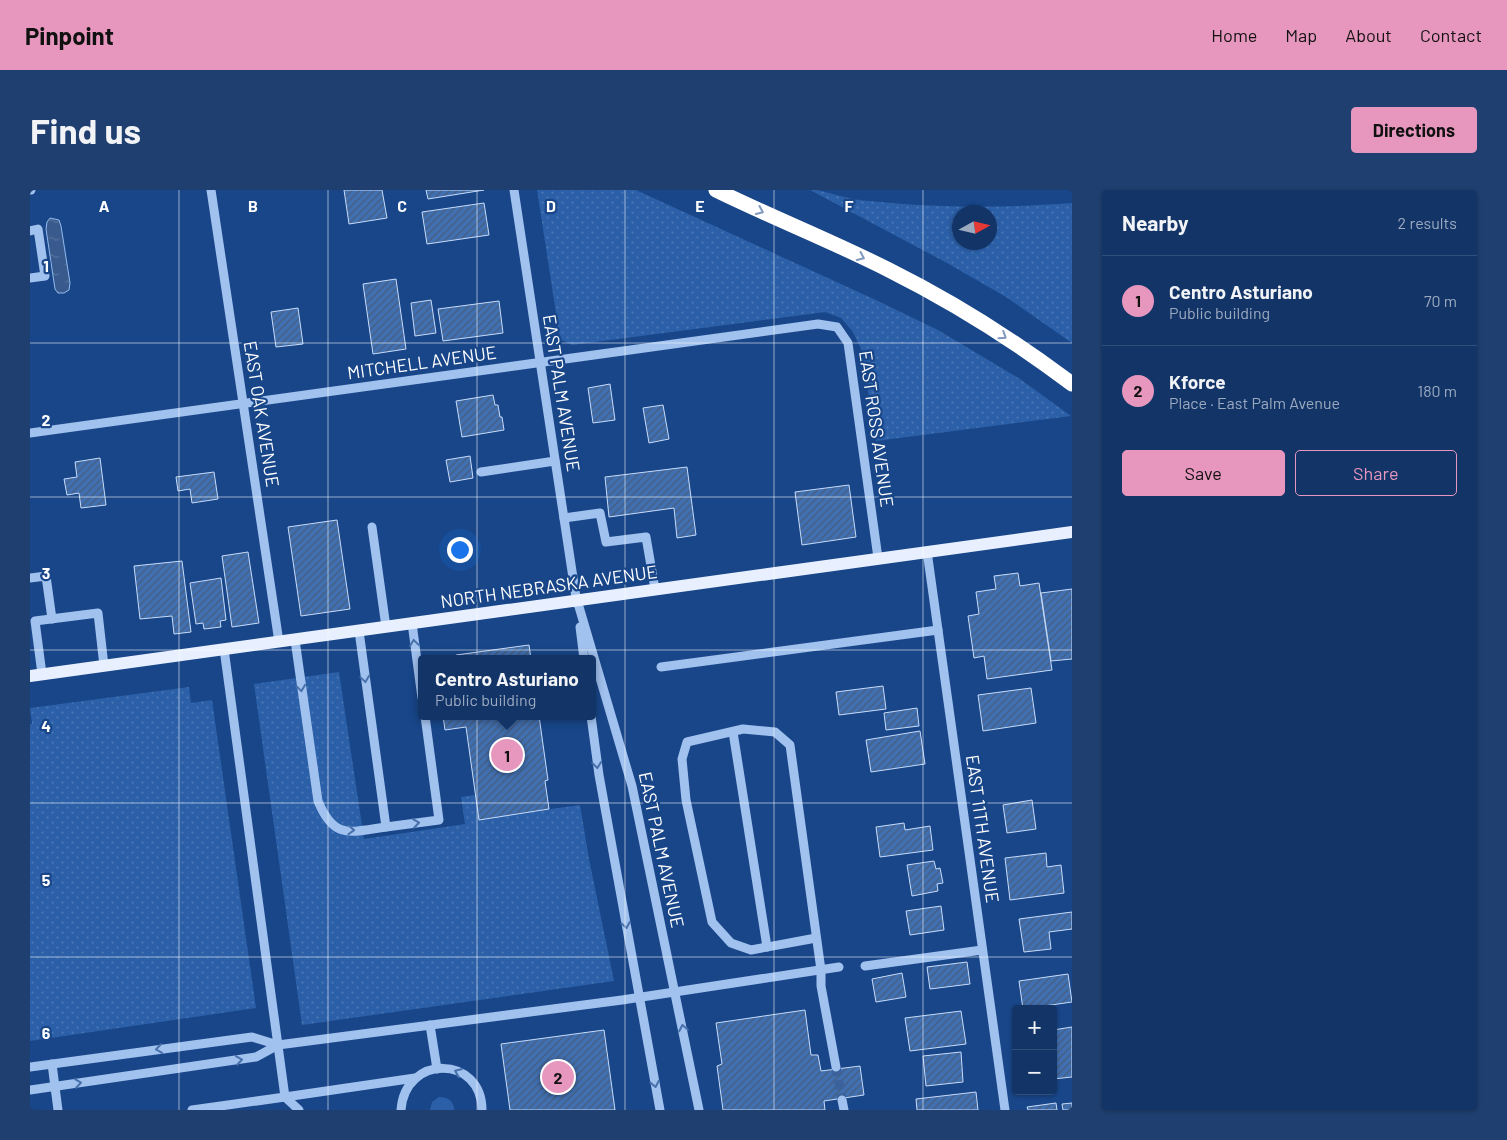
<!DOCTYPE html>
<meta charset="utf-8">
<style>
:root{--surface:#123467;--page:#1f3f70;--text:#f1f3f6;--muted:#9caac0;--line:#314f7b;--accent:#e797bd}
body{margin:0;font-family:Barlow,sans-serif;background:var(--page);color:var(--text)}
.controls{position:absolute;right:15px;bottom:15px;display:grid;overflow:hidden;border-radius:5px;box-shadow:0 1px 4px #0004}
.controls button{width:45px;height:45px;display:grid;place-items:center;padding:0;border:0;border-bottom:1px solid var(--line);background:var(--surface);color:var(--text);font:25px sans-serif}
.compass{position:absolute;left:922px;top:15px;width:45px;height:45px;border-radius:50%;background:var(--surface);box-shadow:0 1px 4px #0004;rotate:82deg}
.you{position:absolute;left:429px;top:359px;width:18px;height:18px;margin:-12px;border:4px solid #fff;border-radius:50%;background:#1a73e8;box-shadow:0 0 0 8px #1a73e833}
.badge{display:grid;place-items:center;width:32px;height:32px;border-radius:50%;background:var(--accent);color:#111;font-size:16px;font-weight:700}
.pin{position:absolute;translate:-50% -50%;border:2px solid #fff;box-shadow:0 1px 5px #0006}
.popup{position:absolute;left:388px;top:465px;width:178px;height:65px;box-sizing:border-box;display:grid;place-content:center;border-radius:5px;background:var(--surface);filter:drop-shadow(0 1px 4px #0005);font-size:16px;white-space:nowrap;color:var(--muted)}
.popup b{font-size:19px;color:var(--text)}
.popup::after{content:'';position:absolute;left:50%;top:100%;margin-left:-10px;border:10px solid transparent;border-top-color:var(--surface)}
.list{margin:0;padding:0;list-style:none}
h2{display:flex;justify-content:space-between;align-items:center;height:65px;margin:0;padding:0 20px;font-size:21px}
h2 small{font-size:16px;font-weight:400;color:var(--muted)}
.list li{display:grid;grid-template-columns:32px 1fr auto;gap:15px;align-items:center;box-sizing:border-box;height:90px;padding:0 20px;border-top:1px solid var(--line)}
.list b{display:block;font-size:19px;white-space:nowrap}
.list p{margin:0;font-size:16px;white-space:nowrap;color:var(--muted)}
.list em{font-size:16px;font-style:normal;color:var(--muted)}
.actions{display:flex;gap:10px;padding:15px 20px}
.actions a{flex:1;padding:11px 0;border:1px solid var(--accent);border-radius:5px;text-align:center;font-size:18px;color:var(--accent)}
.actions .main{background:var(--accent);color:#111}
.map{position:relative;flex:none;width:1042px;height:920px;overflow:hidden;border-radius:5px}
header{display:flex;align-items:center;gap:30px;box-sizing:border-box;height:70px;padding:0 25px;background:var(--accent);color:#111}
header strong{font-size:24px}
nav{display:flex;gap:28px;margin-inline-start:auto;font-size:18px}
.intro{display:flex;align-items:center;justify-content:space-between;box-sizing:border-box;height:120px;padding:0 30px}
h1{margin:0;font-size:35px}
.button{padding:12px 22px;border-radius:5px;background:var(--accent);color:#111;font-size:18px;font-weight:700}
main{display:flex;gap:30px;padding:0 30px}
aside{flex:1;background:var(--surface);border-radius:5px;box-shadow:0 1px 4px #0004}
.map>svg:first-child{display:block}
</style>
<header>
<strong>Pinpoint</strong>
<nav><a>Home</a><a>Map</a><a>About</a><a>Contact</a></nav>
</header>
<div class="intro"><h1>Find us</h1><a class="button">Directions</a></div>
<main>
<div class="map">
<svg width="1042" height="920" viewBox="0 0 1042 920">
<defs>
<pattern id="grass-dots" width="8" height="8" patternUnits="userSpaceOnUse" patternTransform="scale(1.25)"><rect width="8" height="8" fill="#2b5fa8"/><path d="M2 2h.1M6 6h.1" fill="none" stroke="#4b77b5" stroke-width="1.8" stroke-linecap="round"/></pattern>
<pattern id="water-ripples" width="26" height="14" patternUnits="userSpaceOnUse" patternTransform="scale(1.25)"><rect width="26" height="14" fill="#395a8c"/><path d="M2 4q2-2 4 0t4 0M15 11q2-2 4 0t4 0" fill="none" stroke="#57739d"/></pattern>
<pattern id="building-hatch" width="6" height="6" patternUnits="userSpaceOnUse" patternTransform="scale(1.25)"><rect width="6" height="6" fill="#4170b2"/><path d="M-1 1l2-2M0 6l6-6M5 7l2-2" fill="none" stroke="#475c7a"/></pattern>
</defs>
<rect width="100%" height="100%" fill="#184689"/>
<g fill="url(#grass-dots)" fill-rule="evenodd">
<path d="M507,0h99l242,111 60,29 82,49 51,37 -195,25 -15,-92 -8,-17 -12,-14 -16,-6 -253,33 -12,-6z"/>
<path d="M780,0h7c17,4 35,10 53,11 65,7 136,7 202,2v140l-66,-46 -59,-34zM959,22v30h-30v-30z"/>
<path d="M309,482l25,167 101,-15 -4,-27 14,-2 4,24 101,-14 9,54 25,122 -312,44 -48,-341z"/>
<path d="M159,497l2,16 21,-3 44,308 -226,33v-317h2l-2,-16z"/>
</g>
<path fill="#2b5fa8" d="M409,907c9,0 15,4 15,13h-24l2,-8z"/>
<path fill="url(#water-ripples)" stroke="#93bbf0" d="M20,28l9,2 2,6 9,57 -1,7 -5,3h-6l-3,-4 -9,-60 1,-7z"/>
<g fill="url(#building-hatch)" stroke="#c7dcfa">
<path d="M314,0h38l5,28 -38,6z"/>
<path d="M396,0h58l-56,9z"/>
<path d="M454,13l5,32 -62,9 -5,-32z"/>
<path d="M366,89l10,70 -33,5 -10,-70z"/>
<path d="M401,110l5,33 -21,3 -4,-33z"/>
<path d="M469,111l4,32 -60,8 -5,-32z"/>
<path d="M268,118l5,36 -27,3 -5,-35z"/>
<path d="M580,194l5,36 -22,3 -5,-35z"/>
<path d="M463,205l2,10h3l2,12h2l2,13 -42,7 -6,-36z"/>
<path d="M633,215l6,34 -20,4 -6,-35z"/>
<path d="M440,266l3,22 -23,4 -4,-22z"/>
<path d="M70,268l6,47 -25,3 -2,-15 -12,2 -3,-16 13,-2 -2,-15z"/>
<path d="M657,277l9,68 -19,3 -3,-30 -65,9 -4,-40z"/>
<path d="M184,282l4,27 -26,4 -2,-14 -12,2 -2,-14z"/>
<path d="M819,295l7,52 -54,8 -7,-53z"/>
<path d="M307,330l13,89 -49,7 -13,-89z"/>
<path d="M218,362l11,71 -27,4 -10,-71z"/>
<path d="M152,371l9,71 -17,2 -2,-18 -32,3 -6,-53z"/>
<path d="M988,383l2,13 19,-3 13,87 -65,9 -3,-23 -10,2 -6,-42 11,-2 -3,-22 20,-3 -2,-13z"/>
<path d="M191,388l5,42 -6,1 1,6 -17,2 -1,-6 -7,1 -6,-41z"/>
<path d="M1042,399v70l-21,2 -10,-68z"/>
<path d="M499,455l2,14h-74l-1,-4z"/>
<path d="M853,496l3,23 -47,6 -3,-23z"/>
<path d="M1001,498l5,35 -53,8 -5,-36z"/>
<path d="M887,518l2,18 -33,4 -2,-17z"/>
<path d="M413,526h96l9,64 -3,1 4,28 -70,11 -13,-93 -21,3z"/>
<path d="M890,541l5,33 -54,8 -5,-32z"/>
<path d="M1002,610l4,29 -29,4 -4,-28z"/>
<path d="M874,633l1,7 25,-4 3,24 -53,7 -4,-30z"/>
<path d="M1016,663l1,14 14,-2 3,28 -54,7 -5,-42z"/>
<path d="M904,671l2,8 4,-1 3,15 -6,1 1,7 -26,5 -5,-31z"/>
<path d="M911,716l3,24 -34,5 -4,-24z"/>
<path d="M1042,722v17l-23,3 2,17 -27,3 -5,-33z"/>
<path d="M937,772l3,22 -40,5 -3,-22z"/>
<path d="M872,783l4,24 -30,5 -4,-23z"/>
<path d="M1038,784l4,28 -49,7 -4,-28z"/>
<path d="M775,820l6,45h7l3,16 39,-5 4,29 -40,6 1,9h-102l-6,-44 5,-2 -6,-41z"/>
<path d="M931,821l5,33 -56,7 -5,-33z"/>
<path d="M1042,837v50l-19,2v-49z"/>
<path d="M574,840l11,80h-105l-9,-66z"/>
<path d="M931,862l2,30 -37,4 -3,-30z"/>
<path d="M946,902l2,18h-61l-1,-11z"/>
<path d="M1026,913l1,7h-29l-1,-3z"/>
<path d="M1042,913v7h-9l-1,-6z"/>
</g>
<g fill="none" stroke-linecap="round" stroke-linejoin="round">
<path stroke="#3b629b" stroke-width="9" stroke-dasharray="9 4.5" stroke-linecap="butt" d="M806,877l6,33"/>
<g stroke="#a1c1ee" stroke-width="9">
<path d="M0,0h1"/>
<path d="M181,0l68,452"/>
<path d="M484,0l63,414"/>
<path d="M0,41l8,-2 7,47 -15,2"/>
<path d="M0,243l788,-109 19,3 11,16 30,215"/>
<path d="M451,282l74,-11"/>
<path d="M534,328l36,-5 6,29 40,-5 9,52"/>
<path d="M342,337l14,100"/>
<path d="M897,361l78,559"/>
<path d="M0,388l16,-2 6,43"/>
<path d="M547,410l55,186 67,324"/>
<path d="M382,433l10,75"/>
<path d="M550,437l4,32"/>
<path d="M329,441l27,196 53,-7 -14,-104"/>
<path d="M265,450l23,161c16,39 32,31 68,26"/>
<path d="M631,477l277,-37"/>
<path d="M12,484l-7,-53 63,-8 6,53"/>
<path d="M561,526l8,59 61,335"/>
<path d="M703,542l34,215"/>
<path d="M786,748l-65,12 -20,-7 -19,-21 -26,-122 -4,-41 5,-17 56,-13 32,3 15,13 31,225v16l15,81"/>
<path d="M835,776l117,-16"/>
<path d="M400,835l7,44"/>
<path d="M248,855l344,-45 217,-33"/>
<path d="M22,874l6,46"/>
<path d="M0,877l222,-30 26,8 -22,12 -226,33"/>
<path d="M255,907l130,-19"/>
<path d="M255,907l14,13"/>
<path d="M812,910l2,10"/>
<path d="M162,920l93,-13 -61,-448"/>
<path d="M371,920c4,-56 81,-55 81,0"/>
</g>
<path stroke="#e8f0ff" stroke-width="12" d="M0,486l1042,-144"/>
<path stroke="#fff" stroke-width="15" d="M686,0c57,28 116,51 173,80 64,32 126,71 183,114"/>
</g>
<defs><path id="oneway-chevron" d="M-2-3.5L2.5 0L-2 3.5" fill="none" stroke-width="1.6" stroke-linecap="round" stroke-linejoin="round" transform="scale(1.25)"/></defs>
<g stroke="#8099be">
<use href="#oneway-chevron" transform="translate(730 21) rotate(24)"/>
<use href="#oneway-chevron" transform="translate(831 67) rotate(25)"/>
<use href="#oneway-chevron" transform="translate(973 146) rotate(33)"/>
</g>
<g stroke="#4871ac">
<use href="#oneway-chevron" transform="translate(384 453) rotate(-98)"/>
<use href="#oneway-chevron" transform="translate(335 489) rotate(82)"/>
<use href="#oneway-chevron" transform="translate(271 498) rotate(82)"/>
<use href="#oneway-chevron" transform="translate(567 575) rotate(83)"/>
<use href="#oneway-chevron" transform="translate(386 633) rotate(-8)"/>
<use href="#oneway-chevron" transform="translate(321 640) rotate(2)"/>
<use href="#oneway-chevron" transform="translate(596 735) rotate(80)"/>
<use href="#oneway-chevron" transform="translate(653 838) rotate(-101)"/>
<use href="#oneway-chevron" transform="translate(129 859) rotate(172)"/>
<use href="#oneway-chevron" transform="translate(209 870) rotate(-8)"/>
<use href="#oneway-chevron" transform="translate(428 882) rotate(-157)"/>
<use href="#oneway-chevron" transform="translate(48 893) rotate(-8)"/>
<use href="#oneway-chevron" transform="translate(625 894) rotate(79)"/>
</g>
<path fill="none" stroke="#fff" stroke-width="1" stroke-opacity="0.55" d="M149,0v920M298,0v920M447,0v920M595,0v920M744,0v920M893,0v920M0,153h1042M0,307h1042M0,460h1042M0,613h1042M0,767h1042"/>
<g text-anchor="middle" stroke-width="4.5" stroke-linejoin="round" paint-order="stroke">
<g font-size="18" fill="#fff" stroke="#184689">
<text transform="translate(392 173) rotate(-8)" y="6">MITCHELL AVENUE</text>
<text transform="translate(531 203) rotate(81)" y="6">EAST PALM AVENUE</text>
<text transform="translate(231 224) rotate(81)" y="6">EAST OAK AVENUE</text>
<text transform="translate(846 239) rotate(82)" y="6">EAST ROSS AVENUE</text>
<text transform="translate(519 397) rotate(-8)" y="6">NORTH NEBRASKA AVENUE</text>
<text transform="translate(952 639) rotate(82)" y="6">EAST 11TH AVENUE</text>
<text transform="translate(631 660) rotate(78)" y="6">EAST PALM AVENUE</text>
</g>
</g>
<g font-size="16" text-anchor="middle" font-weight="bold" fill="#fff" stroke="#184689" stroke-width="4.5" stroke-linejoin="round" paint-order="stroke">
<text x="74" y="22">A</text>
<text x="223" y="22">B</text>
<text x="372" y="22">C</text>
<text x="521" y="22">D</text>
<text x="670" y="22">E</text>
<text x="819" y="22">F</text>
<text x="16" y="82">1</text>
<text x="16" y="236">2</text>
<text x="16" y="389">3</text>
<text x="16" y="542">4</text>
<text x="16" y="696">5</text>
<text x="16" y="849">6</text>
</g>
</svg>
<div class="controls">
<button>+</button>
<button>−</button>
</div>
<svg class="compass" viewBox="-18 -18 36 36"><path d="M0-13l5 13h-10z" fill="#e53935"/><path d="M0 13l5-13h-10z" fill="#9caac0"/></svg>
<div class="you"></div>
<div class="pin badge" style="left:477px;top:565px">1</div>
<div class="popup"><b>Centro Asturiano</b>Public building</div>
<div class="pin badge" style="left:528px;top:887px">2</div>
</div>
<aside>
<h2>Nearby<small>2 results</small></h2>
<ul class="list">
<li><span class="badge">1</span><div><b>Centro Asturiano</b><p>Public building</p></div><em>70 m</em></li>
<li><span class="badge">2</span><div><b>Kforce</b><p>Place · East Palm Avenue</p></div><em>180 m</em></li>
</ul>
<div class="actions"><a class="main">Save</a><a>Share</a></div>
</aside>
</main>
